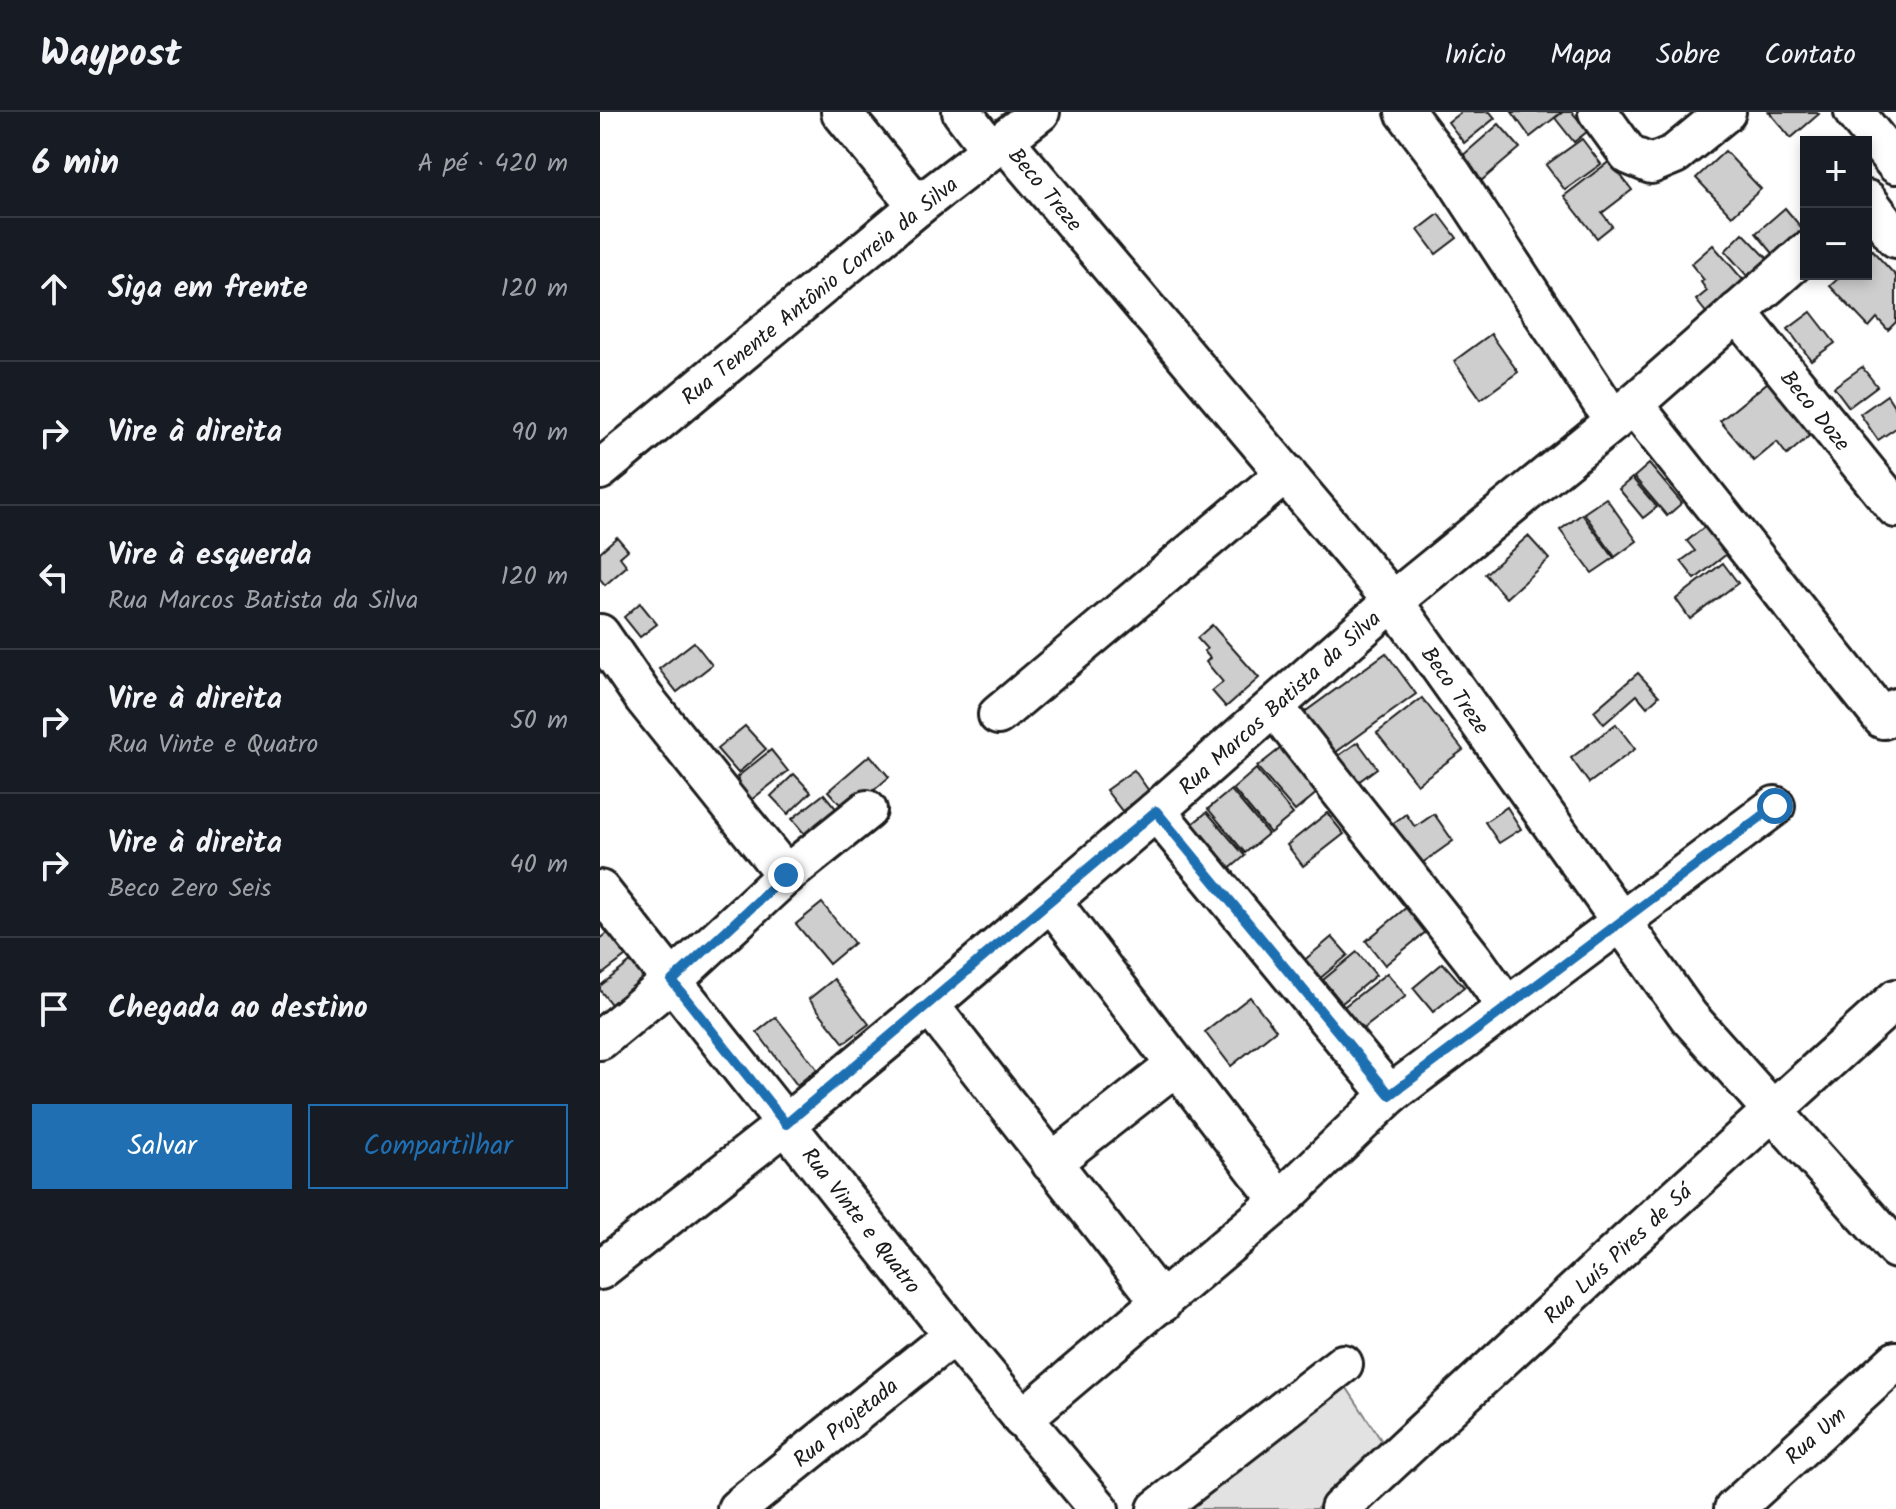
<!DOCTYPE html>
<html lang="pt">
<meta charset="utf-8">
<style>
:root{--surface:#171b24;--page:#20242c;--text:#f1f3f6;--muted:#9ea1a6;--line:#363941;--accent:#1f6fb2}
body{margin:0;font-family:Kalam,sans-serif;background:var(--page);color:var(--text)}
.controls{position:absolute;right:24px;top:24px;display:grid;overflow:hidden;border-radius:0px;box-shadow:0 4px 12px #0003}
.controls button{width:72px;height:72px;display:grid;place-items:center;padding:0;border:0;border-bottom:2px solid var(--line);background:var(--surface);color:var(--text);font:40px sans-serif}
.stop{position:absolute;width:24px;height:24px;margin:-18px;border:6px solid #1f6fb2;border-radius:50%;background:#fff}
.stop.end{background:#1f6fb2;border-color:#fff;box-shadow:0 2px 8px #0008}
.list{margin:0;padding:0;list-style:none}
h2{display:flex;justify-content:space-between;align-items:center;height:104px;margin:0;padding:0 32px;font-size:34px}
h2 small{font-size:26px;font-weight:400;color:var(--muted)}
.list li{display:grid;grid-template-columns:52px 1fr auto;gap:24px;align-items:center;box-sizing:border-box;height:144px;padding:0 32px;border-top:2px solid var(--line)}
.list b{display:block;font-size:30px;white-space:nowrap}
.list p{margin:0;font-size:26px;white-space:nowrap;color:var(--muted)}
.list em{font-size:26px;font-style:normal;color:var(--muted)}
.actions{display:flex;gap:16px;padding:24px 32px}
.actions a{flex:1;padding:18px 0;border:2px solid var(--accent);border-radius:0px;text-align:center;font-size:28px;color:var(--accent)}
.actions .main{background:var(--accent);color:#fff}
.icon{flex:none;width:44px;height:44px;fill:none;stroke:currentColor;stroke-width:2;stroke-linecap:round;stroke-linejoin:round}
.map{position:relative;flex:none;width:1296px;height:1397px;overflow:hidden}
header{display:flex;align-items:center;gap:48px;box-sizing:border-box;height:112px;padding:0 40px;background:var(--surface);border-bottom:2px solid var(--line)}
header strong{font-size:38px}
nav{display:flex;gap:44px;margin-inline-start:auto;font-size:28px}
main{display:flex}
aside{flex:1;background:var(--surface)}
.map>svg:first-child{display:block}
</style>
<header>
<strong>Waypost</strong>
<nav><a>Início</a><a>Mapa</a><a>Sobre</a><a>Contato</a></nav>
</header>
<main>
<aside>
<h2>6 min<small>A pé · 420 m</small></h2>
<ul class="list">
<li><svg class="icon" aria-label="ahead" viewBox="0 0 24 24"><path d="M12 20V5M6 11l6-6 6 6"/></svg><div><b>Siga em frente</b></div><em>120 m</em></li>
<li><svg class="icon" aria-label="right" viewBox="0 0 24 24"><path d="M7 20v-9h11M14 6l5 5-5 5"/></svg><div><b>Vire à direita</b></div><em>90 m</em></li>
<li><svg class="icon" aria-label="left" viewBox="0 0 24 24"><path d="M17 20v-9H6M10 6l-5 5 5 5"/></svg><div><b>Vire à esquerda</b><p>Rua Marcos Batista da Silva</p></div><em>120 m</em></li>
<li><svg class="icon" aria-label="right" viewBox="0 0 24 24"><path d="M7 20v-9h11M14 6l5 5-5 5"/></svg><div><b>Vire à direita</b><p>Rua Vinte e Quatro</p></div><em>50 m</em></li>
<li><svg class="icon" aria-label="right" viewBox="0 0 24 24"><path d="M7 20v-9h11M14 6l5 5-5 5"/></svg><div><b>Vire à direita</b><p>Beco Zero Seis</p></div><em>40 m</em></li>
<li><svg class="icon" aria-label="arrive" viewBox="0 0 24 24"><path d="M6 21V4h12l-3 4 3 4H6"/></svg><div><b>Chegada ao destino</b></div></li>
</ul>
<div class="actions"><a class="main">Salvar</a><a>Compartilhar</a></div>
</aside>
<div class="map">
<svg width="1296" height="1397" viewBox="0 0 1296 1397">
<rect width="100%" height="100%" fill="#fff"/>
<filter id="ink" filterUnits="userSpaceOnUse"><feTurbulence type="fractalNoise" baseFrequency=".0125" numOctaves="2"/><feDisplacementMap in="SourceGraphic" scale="16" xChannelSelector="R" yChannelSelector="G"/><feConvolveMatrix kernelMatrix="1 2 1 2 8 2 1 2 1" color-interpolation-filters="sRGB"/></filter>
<g filter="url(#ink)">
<path fill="#e2e2e2" stroke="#7f7f7f" stroke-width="2" d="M745,1273l42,64 -71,60h-125z"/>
<g fill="#cecece" stroke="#1c1c1c" stroke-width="2">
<path d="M861,0h29l5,6 -31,25 -16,-21z"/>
<path d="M912,0h50l-32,25z"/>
<path d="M963,0h9l16,19 -14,11 -19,-24z"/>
<path d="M1169,0h48l2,2 -28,24z"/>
<path d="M899,12l21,24 -39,33 -20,-24z"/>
<path d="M982,27l19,25 -36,26 -19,-25z"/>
<path d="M1125,39l36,38 -29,27 -36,-38z"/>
<path d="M1010,49l22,29 -30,23 10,13 -15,12 -33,-42z"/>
<path d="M1185,96l21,25 -30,24 -20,-24z"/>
<path d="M839,102l18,24 -21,16 -18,-24z"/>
<path d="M1143,121l26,27 -20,18 -24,-27z"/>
<path d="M1113,133l38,44 -43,26 -12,-15 11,-9 -6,-9 3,-2 -13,-16z"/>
<path d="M1271,137l25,27v46l-8,8 -11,-12 -8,9 -39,-41 13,-12h23v-21z"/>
<path d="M1211,200l24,31 -24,17 -23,-31z"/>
<path d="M891,222l27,38 -37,27 -27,-38z"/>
<path d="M1262,255l15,19 -28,21 -15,-20z"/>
<path d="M1178,262l43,52 -34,29 -10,-13 -23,19 -34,-40z"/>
<path d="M1287,283l9,14v19l-18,12 -18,-26z"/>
<path d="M1049,352l33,39 -15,13 -33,-39z"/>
<path d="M1032,366l25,29 -14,11 -24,-29z"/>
<path d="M1006,386l31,43 -22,16 -31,-44z"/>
<path d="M982,402l32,44 -22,15 -32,-43z"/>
<path d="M1107,413l21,28 -33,26 -14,-18 14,-10 -8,-10z"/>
<path d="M928,424l21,23 -43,39 -21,-24z"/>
<path d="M17,425l11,13 -8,7 7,9 -22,19 -5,-6v-27z"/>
<path d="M1123,451l15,20 -48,36 -14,-20z"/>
<path d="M40,491l17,21 -17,13 -16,-20z"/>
<path d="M612,513l47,53 -33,29 -14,-16 11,-9 -17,-20 4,-4 -6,-7 3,-2 -10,-11z"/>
<path d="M94,530l18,23 -35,27 -18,-23z"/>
<path d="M786,541l30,41 -91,66 -30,-41z"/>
<path d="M1038,561l21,23 -12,11 -10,-12 -33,29 -10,-13z"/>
<path d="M822,586l41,52 -46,34 -40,-51z"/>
<path d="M1016,612l19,25 -46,34 -18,-25z"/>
<path d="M145,614l21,23 -28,24 -21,-24z"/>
<path d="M758,630l19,26 -23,17 -20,-26z"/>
<path d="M681,636l37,44 -23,19 -38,-44z"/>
<path d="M171,638l17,21 -42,33 -13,-17 7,-5 -3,-5z"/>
<path d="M270,643l19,22 -41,36 -20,-22z"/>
<path d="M656,657l37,45 -23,19 -37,-44z"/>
<path d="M534,658l15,21 -27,20 -16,-21z"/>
<path d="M194,662l17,18 -23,22 -17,-18z"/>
<path d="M631,678l37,44 -23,19 -37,-44z"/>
<path d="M224,682l19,23 -31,26 -20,-24z"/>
<path d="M907,695l14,22 -22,14 -14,-21z"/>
<path d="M607,700l38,44 -24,20 -37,-45z"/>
<path d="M727,701l17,21 -41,32 -16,-21z"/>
<path d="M806,702l9,13 19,-13 19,27 -42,30 -23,-44z"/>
<path d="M222,791l32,40 -25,21 -33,-40z"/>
<path d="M807,795l20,24 -42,34 -19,-24z"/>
<path d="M12,818l18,23 -30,23v-37z"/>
<path d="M732,825l16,18 -30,25 -16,-18z"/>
<path d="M757,840l19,23 -34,28 -19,-23z"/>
<path d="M37,845l19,25 -39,30 -17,-22v-4z"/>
<path d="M843,851l21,24 -31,25 -20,-24z"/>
<path d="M787,861l19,23 -47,36 -18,-23z"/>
<path d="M234,867l35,45 -25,19 -35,-44z"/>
<path d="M650,885l26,33 -45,36 -26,-34z"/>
<path d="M176,905l41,52 -20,16 -40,-53z"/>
</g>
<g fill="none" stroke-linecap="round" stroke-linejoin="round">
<g stroke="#1c1c1c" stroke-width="44">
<g id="minor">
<path d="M241,0l77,94"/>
<path d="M362,0l29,38"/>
<path d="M805,0l47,62 162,247"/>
<path d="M998,0l31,43 22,9 24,-10 51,-42"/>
<path d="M1254,0l42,52"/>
<path d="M404,28l389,461 296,416 207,232"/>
<path d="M1267,88l29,38"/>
<path d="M1137,200l159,196"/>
<path d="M1033,292l250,315 13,-11"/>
<path d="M0,358l318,-264 122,-94"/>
<path d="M0,522l44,64 142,177"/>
<path d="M674,595l199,252 34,48"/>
<path d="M398,603l288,-242"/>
<path d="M556,699l234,284"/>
<path d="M0,778l353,445 146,174"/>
<path d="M451,789l229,300"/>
<path d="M329,893l233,298"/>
<path d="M0,928l72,-59 114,-106 81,-65"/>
<path d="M451,1051l124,-97"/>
<path d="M0,1158l186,-146 143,-119 227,-194 237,-210 221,-180 192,-169"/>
<path d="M422,1307l258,-218 110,-106 385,-289"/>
<path d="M137,1397l216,-174"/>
<path d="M557,1397l186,-145"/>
<path d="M740,1397l291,-270 265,-240"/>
<path d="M1134,1397l162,-148"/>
</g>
</g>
<use href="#minor" stroke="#fff" stroke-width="38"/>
</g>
</g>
<g fill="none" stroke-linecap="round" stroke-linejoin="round" filter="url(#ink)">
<path stroke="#1f6fb2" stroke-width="10" d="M186,763l-114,106 114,143 370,-313 234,284 385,-289"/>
</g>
<g text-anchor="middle" stroke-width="7" stroke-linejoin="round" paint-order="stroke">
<g font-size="22" fill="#1c1c1c" stroke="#fff">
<text transform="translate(446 77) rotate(50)" y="8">Beco Treze</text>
<text transform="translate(219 178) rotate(-39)" y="8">Rua Tenente Antônio Correia da Silva</text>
<text transform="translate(1216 298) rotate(51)" y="8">Beco Doze</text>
<text transform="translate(856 578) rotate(55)" y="8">Beco Treze</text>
<text transform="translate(679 590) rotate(-42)" y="8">Rua Marcos Batista da Silva</text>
<text transform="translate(262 1108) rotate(52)" y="8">Rua Vinte e Quatro</text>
<text transform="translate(1017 1141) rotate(-43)" y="8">Rua Luís Pires de Sá</text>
<text transform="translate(245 1310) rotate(-39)" y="8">Rua Projetada</text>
<text transform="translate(1215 1323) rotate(-42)" y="8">Rua Um</text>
</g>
</g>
</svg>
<div class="controls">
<button>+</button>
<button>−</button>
</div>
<div class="stop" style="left:1175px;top:694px"></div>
<div class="stop end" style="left:186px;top:763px"></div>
</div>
</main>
